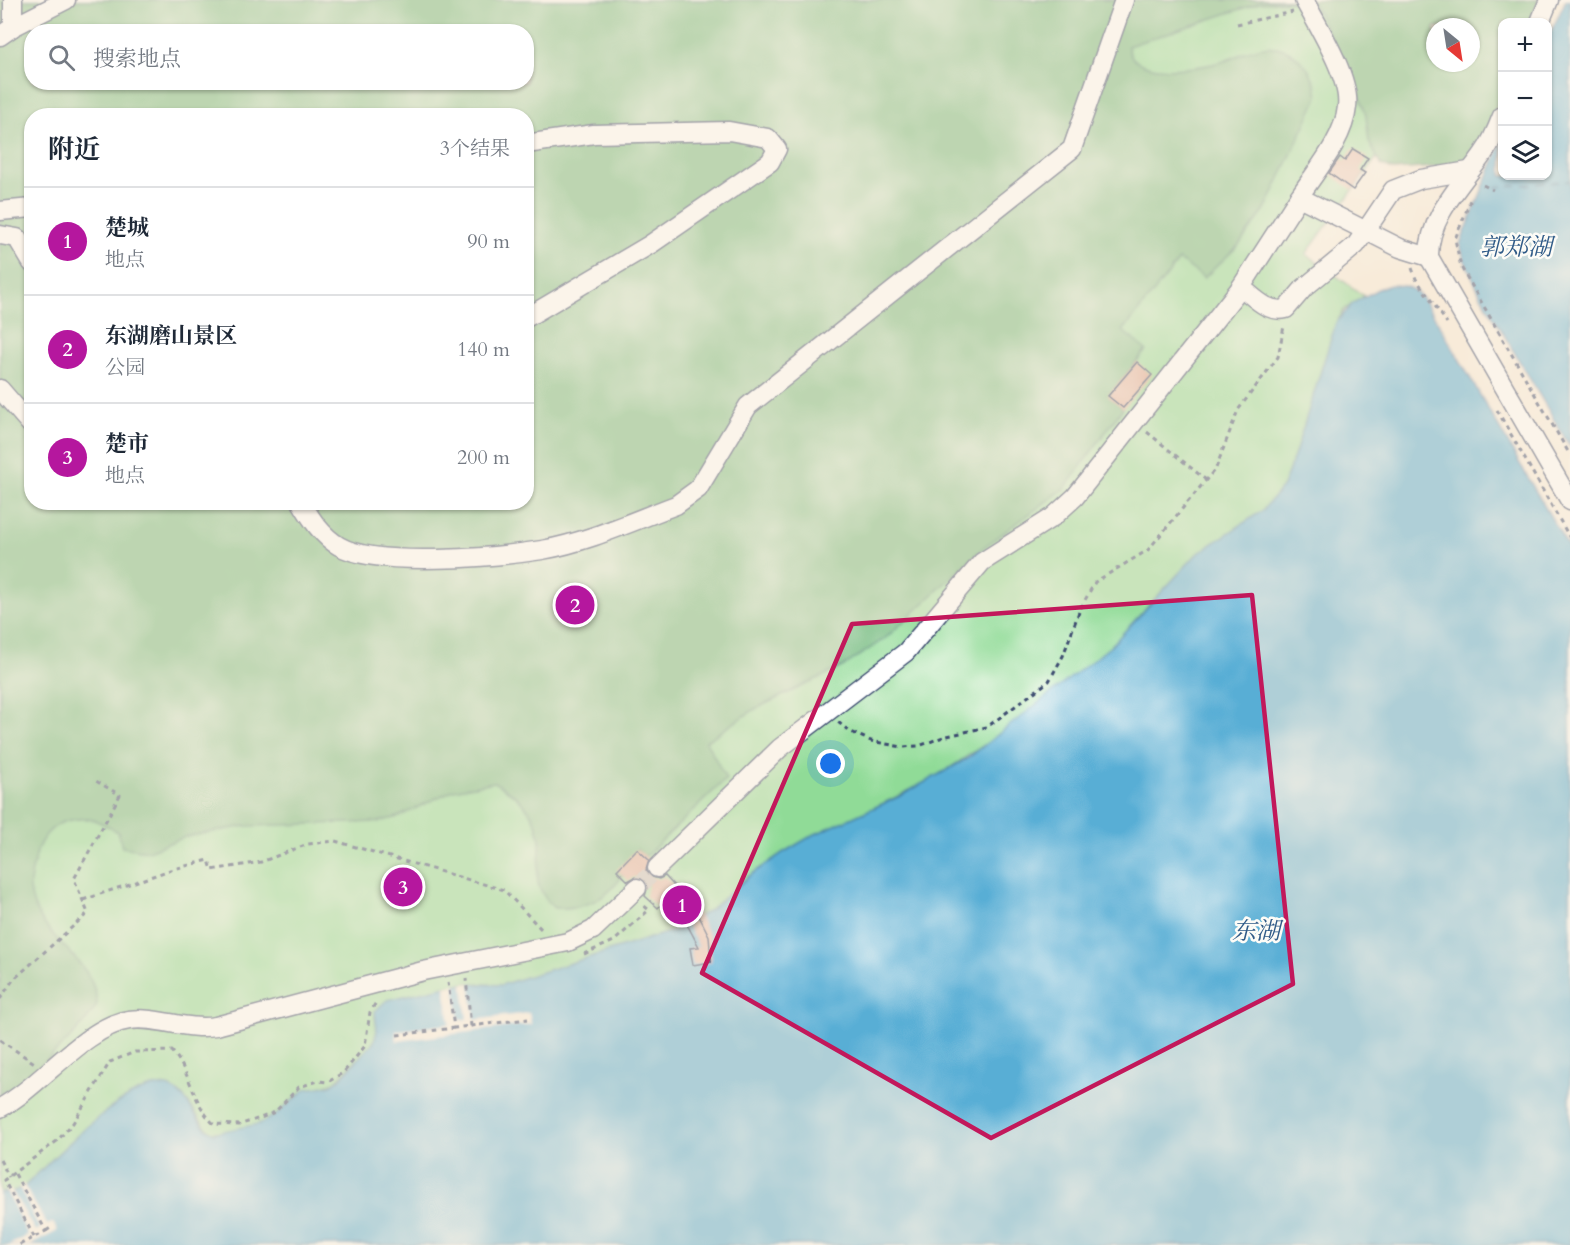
<!DOCTYPE html>
<html lang="zh">
<meta charset="utf-8">
<style>
:root{--surface:#fff;--page:#f2f2f3;--text:#1f2937;--muted:#747a83;--line:#e0e1e3;--accent:#b5179e}
body{margin:0;font-family:Cardo,"Noto Serif SC",serif;background:var(--page);color:var(--text)}
.controls{position:absolute;right:18px;top:18px;display:grid;overflow:hidden;border-radius:12px;box-shadow:0 2px 4px #0004}
.controls button{width:54px;height:54px;display:grid;place-items:center;padding:0;border:0;border-bottom:2px solid var(--line);background:var(--surface);color:var(--text);font:30px sans-serif}
.compass{position:absolute;left:1426px;top:18px;width:54px;height:54px;border-radius:50%;background:var(--surface);box-shadow:0 2px 4px #0004;rotate:150deg}
.you{position:absolute;left:831px;top:764px;width:21px;height:21px;margin:-15px;border:4px solid #fff;border-radius:50%;background:#1a73e8;box-shadow:0 0 0 9px #1a73e833}
.badge{display:grid;place-items:center;width:39px;height:39px;border-radius:50%;background:var(--accent);color:#fff;font-size:20px;font-weight:700}
.pin{position:absolute;translate:-50% -50%;border:3px solid #fff;box-shadow:0 2px 6px #0006}
.list{margin:0;padding:0;list-style:none}
h2{display:flex;justify-content:space-between;align-items:center;height:78px;margin:0;padding:0 24px;font-size:26px}
h2 small{font-size:20px;font-weight:400;color:var(--muted)}
.list li{display:grid;grid-template-columns:39px 1fr auto;gap:18px;align-items:center;box-sizing:border-box;height:108px;padding:0 24px;border-top:2px solid var(--line)}
.list b{display:block;font-size:22px;white-space:nowrap}
.list p{margin:0;font-size:20px;white-space:nowrap;color:var(--muted)}
.list em{font-size:20px;font-style:normal;color:var(--muted)}
.icon{flex:none;width:33px;height:33px;fill:none;stroke:currentColor;stroke-width:2;stroke-linecap:round;stroke-linejoin:round}
.map{position:relative;flex:none;width:1570px;height:1245px;overflow:hidden}
.search{position:absolute;background:var(--surface);box-shadow:0 2px 4px #0004;left:24px;top:24px;width:510px;height:66px;display:flex;align-items:center;gap:15px;box-sizing:border-box;padding:0 21px;border-radius:24px;color:var(--muted);font-size:22px}
.panel{position:absolute;background:var(--surface);box-shadow:0 2px 4px #0004;left:24px;top:108px;width:510px;height:402px;border-radius:24px}
.map>svg:first-child{display:block}
</style>
<div class="map">
<svg width="1570" height="1245" viewBox="0 0 1570 1245">
<rect width="100%" height="100%" fill="#fdfcf7"/>
<filter id="ink" filterUnits="userSpaceOnUse"><feTurbulence type="fractalNoise" baseFrequency=".0167" numOctaves="2"/><feDisplacementMap in="SourceGraphic" scale="12" xChannelSelector="R" yChannelSelector="G"/><feConvolveMatrix kernelMatrix="1 2 1 2 8 2 1 2 1" color-interpolation-filters="sRGB"/></filter>
<filter id="wash" filterUnits="userSpaceOnUse"><feTurbulence type="fractalNoise" baseFrequency=".008" numOctaves="4" result="noise"/><feDisplacementMap in="SourceGraphic" scale="24" xChannelSelector="R" yChannelSelector="G"/><feGaussianBlur stdDeviation="1.35" result="paint"/><feColorMatrix in="noise" values="0 0 0 0 0 0 0 0 0 0 0 0 0 0 0 0 0 1.4 0 .05"/><feComposite in="paint" operator="in"/></filter>
<g filter="url(#wash)">
<rect width="100%" height="100%" fill="#f8ebd9"/>
<path fill="#90db97" stroke="#56857a" stroke-width="1.5" fill-rule="evenodd" d="M0,0h1364l30,134 -88,120 58,42 -20,14 -8,13 -41,131 -12,32 -10,13 -11,12 -65,43 -86,92 -106,85 -72,48 -149,73 -35,24 -38,33 -32,20 -178,56 -31,-2 -25,3 -70,30 2,15 -3,11 -39,40 -36,12 -23,21 -17,9 -30,8h-18c-14,-12 -20,-32 -36,-42 -39,-24 -123,71 -150,96 -8,5 -15,10 -25,6zM32,32h494v50h-494zM32,116h494v386h-494z"/>
<path fill="#74bb80" stroke="#48756f" stroke-width="1.5" fill-rule="evenodd" d="M0,0h1539l-9,22h-28v70l-18,47 -20,26 -71,5 -12,-5 -12,-23 -3,-26 -8,-26 -45,-86 -21,-3 -33,2 -131,43c2,33 70,22 93,16 12,-3 22,-10 34,-13 34,-11 59,18 63,48l-53,113 -27,36 -34,32 -25,-18 -56,71 23,19 -37,46 14,12 -58,80 -81,59 -97,90 -43,29 -89,43 -49,32 20,38 -81,78 -8,-8c-17,39 -38,61 -83,59 -31,-31 -8,-42 -15,-74 -5,-25 -24,-40 -45,-52l-41,8 -55,27 -20,5 -132,4 -61,11 -37,14 -26,-4 -4,-15c-19,-11 -29,-17 -51,-11 -14,3 -27,18 -30,31 -3,11 -8,25 -7,36 4,50 65,67 67,116 -10,23 -74,80 -97,90zM1435,27h36v36h-36zM32,32h494v50h-494zM32,116h494v386h-494z"/>
<g fill="#58aed5" stroke="#3a6e9a" stroke-width="1.5">
<path d="M1566,0h4v447l-89,-151 -17,-37 -4,-15 42,-103v35h46v-138z"/>
<path d="M1391,285c27,-1 31,14 45,34l134,231v695h-1570v-53l10,1 15,-7c27,-25 111,-119 149,-96 17,9 23,37 40,43l45,-9 17,-9 30,-26 25,-4 9,-6 34,-37 3,-11 -2,-20 12,-11 68,-16 46,1 178,-56 32,-20 38,-33 35,-24 29,-17 87,-39 68,-38 143,-112 86,-92 65,-43 21,-25 12,-32 41,-131 17,-20 25,-14z"/>
</g>
<g fill="#f8ebd9">
<path d="M470,983l5,37 54,-7 2,11 -134,17 -1,-10 54,-7 -5,-38 10,-2 4,36 8,-1 -4,-35z"/>
<path d="M23,1184l24,41 6,-2 4,8 -27,14h-20l18,-10 -22,-45h5l24,41 5,-2 -21,-43z"/>
</g>
<g fill="none" stroke-linecap="round" stroke-linejoin="round">
<path stroke="#305b88" stroke-width="1.5" stroke-dasharray="8 6" stroke-linecap="butt" d="M1495,187l75,-6"/>
</g>
<g id="blocks">
<g fill="#dea592">
<path d="M1353,149l15,9 -8,12 5,3 -12,17 -24,-17 11,-16 5,4z"/>
<path d="M1137,362l15,13 -29,33 -15,-12z"/>
<path d="M637,849l12,11 -3,10 3,6 10,3 6,-3 31,34 13,26 2,26 -18,3 -3,-17 9,-1 -17,-32 -17,-15 -7,8 -13,-12 3,-10 -3,-6 -10,-3 -7,4 -11,-11z"/>
</g>
</g>
</g>
<g filter="url(#ink)">
<use href="#blocks" fill-opacity="0" stroke="#3c4b70" stroke-width="1.5"/>
<g fill="none" stroke-linecap="round" stroke-linejoin="round">
<path stroke="#ccc5c0" stroke-width="18" stroke-dasharray="18 9" stroke-linecap="butt" d="M637,888l20,-20"/>
<g stroke="#3c4b70" stroke-width="21">
<g id="minor">
<path d="M1304,0c14,26 47,79 43,107 -3,32 -31,64 -48,90l101,51 29,9"/>
<path d="M1540,22l9,-22"/>
<path d="M13,27v-27"/>
<path d="M0,36l13,-9 53,-27"/>
<path d="M1502,116c-5,13 -10,26 -19,38 -21,30 -55,63 -54,103l141,244"/>
<path d="M526,144l68,-10 135,-3 39,7 9,11 -7,13 -119,82 -125,74"/>
<path d="M0,211l32,-3"/>
<path d="M0,235l17,3 15,25"/>
<path d="M1241,287c14,11 26,26 45,22l18,-21 52,-43 37,-55 28,-11 48,-8"/>
<path d="M0,389l32,37"/>
<path d="M301,502c10,17 21,34 38,44 38,22 159,11 203,4 46,-8 91,-29 134,-45l22,-16 50,-83 324,-257 52,-149"/>
<path d="M657,868l123,-120 126,-96 76,-90 71,-45 22,-20 166,-210 58,-90"/>
<path d="M0,1108c40,-21 86,-82 129,-88 29,-4 57,11 87,6l207,-55 145,-29 25,-12 44,-42"/>
</g>
</g>
<g stroke="#3c4b70" stroke-width="3" stroke-dasharray="4.5 4.5" stroke-linecap="butt">
<path d="M1237,24l56,-12"/>
<path d="M1483,185l10,5"/>
<path d="M1468,201l2,1 -15,37 6,28 109,188"/>
<path d="M1412,268l4,11 31,44"/>
<path d="M1497,410l73,128"/>
<path d="M1147,432l59,48"/>
<path d="M838,722l11,9 22,10 31,6 17,-1 24,-9 44,-10 62,-46 14,-25 17,-47 15,-27 53,-32 68,-82 22,-58 40,-53 6,-31"/>
<path d="M83,900l87,-30 39,-10 3,10 49,-8 47,-18 27,-3 169,49 39,41"/>
<path d="M584,954l30,-13 35,-31 -7,-6"/>
<path d="M448,982l6,46 17,-2 -5,-47"/>
<path d="M0,999l13,-19 75,-67 -14,-34 46,-84 -24,-14"/>
<path d="M471,1026l57,-7"/>
<path d="M397,1035l57,-7"/>
<path d="M0,1040l36,24"/>
<path d="M0,1160l9,17"/>
<path d="M15,1174l31,57 -27,14"/>
<path d="M46,1231l6,-4"/>
<path d="M34,1237l-30,-57 53,-39 16,-18 37,-61 25,-10 37,-1c19,22 21,53 42,73l25,1 24,-8 12,-5 24,-25 19,-6 10,1 16,-10 21,-26 5,-34 7,-11"/>
</g>
<use href="#minor" stroke="#fff" stroke-width="18"/>
</g>
</g>
<path d="M0 0H1570V1245H0ZM1252,595l41,389 -302,154 -289,-165 150,-349z" fill="#f8ebd9" fill-opacity=".55" fill-rule="evenodd"/>
<path fill="none" stroke="#c2185b" stroke-width="4.5" stroke-linejoin="round" d="M1252,595l41,389 -302,154 -289,-165 150,-349z"/>
<g text-anchor="middle" stroke-width="5" stroke-linejoin="round" paint-order="stroke">
<g font-size="24" font-style="italic" fill="#305b88" stroke="#fdfcf7">
<text x="1516" y="255">郭郑湖</text>
<text x="1256" y="939">东湖</text>
</g>
</g>
</svg>
<div class="controls">
<button>+</button>
<button>−</button>
<button><svg class="icon" aria-label="layers" viewBox="0 0 24 24"><path d="M12 4l9 5-9 5-9-5zM3 14l9 5 9-5"/></svg></button>
</div>
<svg class="compass" viewBox="-18 -18 36 36"><path d="M0-13l5 13h-10z" fill="#e53935"/><path d="M0 13l5-13h-10z" fill="#747a83"/></svg>
<div class="you"></div>
<div class="pin badge" style="left:682px;top:905px">1</div>
<div class="pin badge" style="left:575px;top:605px">2</div>
<div class="pin badge" style="left:403px;top:887px">3</div>
<div class="search"><svg class="icon" aria-label="search" viewBox="0 0 24 24"><circle cx="10" cy="10" r="6"/><path d="M15 15l6 6"/></svg>搜索地点</div>
<section class="panel">
<h2>附近<small>3个结果</small></h2>
<ul class="list">
<li><span class="badge">1</span><div><b>楚城</b><p>地点</p></div><em>90 m</em></li>
<li><span class="badge">2</span><div><b>东湖磨山景区</b><p>公园</p></div><em>140 m</em></li>
<li><span class="badge">3</span><div><b>楚市</b><p>地点</p></div><em>200 m</em></li>
</ul>
</section>
</div>
